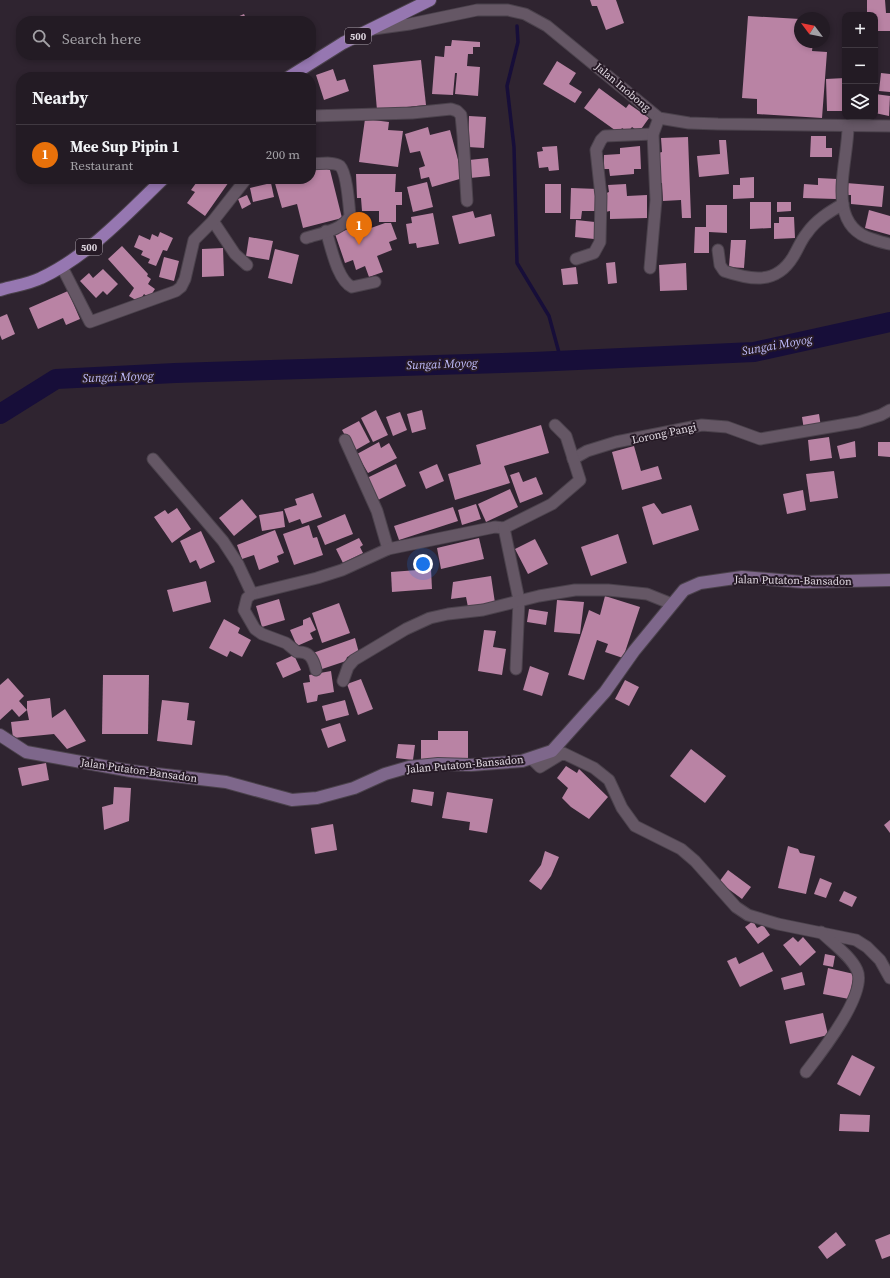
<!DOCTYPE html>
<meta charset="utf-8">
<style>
:root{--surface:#231b24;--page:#2f2831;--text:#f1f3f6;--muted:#a3a1a6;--line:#403941;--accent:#0f766e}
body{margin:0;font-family:"Source Serif 4",serif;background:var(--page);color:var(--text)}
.controls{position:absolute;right:12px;top:12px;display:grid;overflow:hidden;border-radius:8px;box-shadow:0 2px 6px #0003}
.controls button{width:36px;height:36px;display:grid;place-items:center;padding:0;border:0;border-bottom:1px solid var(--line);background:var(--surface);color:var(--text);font:20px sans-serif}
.compass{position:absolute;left:794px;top:12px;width:36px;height:36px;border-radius:50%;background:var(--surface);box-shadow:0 2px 6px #0003;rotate:302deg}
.you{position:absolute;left:423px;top:564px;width:14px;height:14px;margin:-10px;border:3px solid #fff;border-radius:50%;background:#1a73e8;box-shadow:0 0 0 6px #1a73e833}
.badge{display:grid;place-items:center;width:26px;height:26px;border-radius:50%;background:var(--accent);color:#fff;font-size:13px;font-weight:700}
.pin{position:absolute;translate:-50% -33px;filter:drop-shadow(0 1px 2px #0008)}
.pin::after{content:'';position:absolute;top:21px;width:14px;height:12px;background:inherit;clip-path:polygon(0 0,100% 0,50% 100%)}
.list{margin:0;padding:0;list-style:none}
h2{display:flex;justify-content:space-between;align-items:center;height:52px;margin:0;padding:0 16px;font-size:17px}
h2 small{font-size:13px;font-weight:400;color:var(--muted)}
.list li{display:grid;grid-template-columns:26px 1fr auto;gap:12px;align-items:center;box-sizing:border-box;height:60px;padding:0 16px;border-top:1px solid var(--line)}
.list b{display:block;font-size:15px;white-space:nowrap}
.list p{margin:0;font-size:13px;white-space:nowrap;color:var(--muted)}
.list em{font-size:13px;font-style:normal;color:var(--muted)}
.icon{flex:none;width:22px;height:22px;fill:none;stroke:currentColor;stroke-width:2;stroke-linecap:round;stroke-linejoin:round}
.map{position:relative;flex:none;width:890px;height:1278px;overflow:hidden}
.search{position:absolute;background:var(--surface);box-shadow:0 2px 6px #0003;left:16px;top:16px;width:300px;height:44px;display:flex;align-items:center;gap:10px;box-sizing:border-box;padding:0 14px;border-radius:16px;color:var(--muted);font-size:15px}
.panel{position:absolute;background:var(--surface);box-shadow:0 2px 6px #0003;left:16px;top:72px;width:300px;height:112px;border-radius:16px}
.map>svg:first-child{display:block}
</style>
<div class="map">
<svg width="890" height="1278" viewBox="0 0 890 1278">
<rect width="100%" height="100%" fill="#2f2430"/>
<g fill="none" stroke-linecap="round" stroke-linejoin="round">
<path stroke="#170e39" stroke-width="3.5" d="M517,26l1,16 -11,44 7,61 3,116 32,53 12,44"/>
<path stroke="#170e39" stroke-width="20" d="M0,414l56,-35 119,-6 358,-11 221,-10 136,-30"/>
</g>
<g fill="#b983a4">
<path d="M590,0h26l8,23 -18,7 -9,-24h-5z"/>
<path d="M867,0h18l1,13h4v18h-15v-16h-8z"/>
<path d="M244,14l3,7h-11l-1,-3z"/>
<path d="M748,16l52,3v23h13l-1,9 15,1 -5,66 -65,-4v-15l-15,-1z"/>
<path d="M452,40l28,2v5h-7v7h-5l-1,12 13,1 -2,29 -23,-2 2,-21h-2l-2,22 -21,-1 3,-38 9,1 1,-11h6z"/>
<path d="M421,60l5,45 -49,5 -4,-45z"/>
<path d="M557,61l19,12 -7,11 13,8 -7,11 -32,-19z"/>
<path d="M333,69l4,12 8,-2 4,12 -25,9 -8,-25z"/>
<path d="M881,73l9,1v18l-11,-1z"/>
<path d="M845,78v33h-18l-1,-32z"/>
<path d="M599,88l27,20 3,-4 20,14 -10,14 -7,-5 -4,5 -6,-4 -3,5 -35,-25z"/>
<path d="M875,94l15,2 -1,20 -14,-3z"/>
<path d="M469,116l17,1 -2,31 -16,-1z"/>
<path d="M365,119l24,3 -1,8 15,1 -5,36 -39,-5z"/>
<rect x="311" y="125" width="5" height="26"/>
<path d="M428,127l2,8 20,-5 13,48 -31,9 -3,-10 -8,2 -2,-11 6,-2 -5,-15 -10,2 -5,-19z"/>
<path d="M811,136h15v12h6v9h-22z"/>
<path d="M688,137l3,81h-9l-1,-18 -18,1 -1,-18h-4v-30l4,-1 -1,-14z"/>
<path d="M719,140h7l3,34 -30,3 -2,-21 23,-2z"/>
<path d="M557,146l2,24 -10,1 -1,-4 -9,1 -2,-16 6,-1 -1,-4z"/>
<path d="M640,146l1,23h-7v5l-24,2 -1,-7h-5v-14l16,-1v-6z"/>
<path d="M488,158l2,18 -20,2 -1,-18z"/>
<path d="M329,166l13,52 -39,10 -6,-24 -15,4 -8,-28 37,-1v-9z"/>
<path d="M356,174h40l-1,18h7v13h-6v17h-17v-11h-17l-1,-13h-4z"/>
<path d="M754,177v21l-21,1v-14h7v-7z"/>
<path d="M818,178l19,1 -1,20 -33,-1 1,-14 14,1z"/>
<path d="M199,179h32l-26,37 -18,-13 8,-11 -4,-2z"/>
<path d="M427,182l6,25 -20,5 -6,-25z"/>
<path d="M271,183l3,14 -21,5 -3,-14z"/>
<path d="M846,183l38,3 -2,21 -31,-3v-9h-6z"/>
<rect x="545" y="184" width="16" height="29"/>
<path d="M626,184l1,12 20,-1v23l-37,1v-8l-5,1 -1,-18 5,-2 -1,-7z"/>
<path d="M571,188l27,1 -1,22h-15l-1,8h-11z"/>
<path d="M247,195l4,9 -9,5 -4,-10z"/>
<path d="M750,202h21v26l-21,1z"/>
<path d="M777,202h14v9l-14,1z"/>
<path d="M706,205h21v28l-18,-1v21h-15l1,-26h11z"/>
<path d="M869,210l21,6v19l-25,-7z"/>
<path d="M473,211l2,7 16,-4 4,22 -36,8 -7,-28z"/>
<path d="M433,213l6,31 -22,4 -1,-5 -7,1 -3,-20 6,-1 -1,-6z"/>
<path d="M779,217h15l1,21 -21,1v-16h5z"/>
<path d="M576,220l19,2 -1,17 -19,-2z"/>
<path d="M385,223h6l6,16 -8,3 3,8 -15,6 6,16 -14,5 -4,-11 -9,4 -3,-10 -8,3 -10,-29 19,-7 3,6z"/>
<path d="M160,232l13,6 -6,13 -4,-1 -7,16 -8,-3 2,-4 -9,-4 2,-4 -9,-4 5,-12 11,5 2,-6 6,3z"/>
<path d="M249,237l24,4 -4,19 -23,-4z"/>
<path d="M731,240h15l-2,28 -15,-1z"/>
<path d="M122,246l26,28 -1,2 4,3 -3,5 7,5 -6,9 -5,-4 -5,8 -10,-6 5,-8 -26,-29z"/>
<path d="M223,248l1,28 -22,1v-28z"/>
<path d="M275,249l24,6 -7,29 -24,-6z"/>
<path d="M164,257l15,4 -5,20 -15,-4z"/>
<path d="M615,262l2,21 -9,1 -2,-21z"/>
<path d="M686,263l1,27 -27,1 -1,-26z"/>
<path d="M576,267l2,17 -15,1 -2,-16z"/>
<path d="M103,269l15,15 -11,11 -4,-4 -7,7 -16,-17 9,-8 4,5z"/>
<path d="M68,291l12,28 -14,6 -3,-7 -25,11 -9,-21z"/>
<path d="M7,314l8,20 -13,6 -2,-5v-18z"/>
<path d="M376,410l12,25 -15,7 -12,-24z"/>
<path d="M422,410l4,19 -14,4 -5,-19z"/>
<path d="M400,412l7,18 -14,6 -7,-19z"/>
<path d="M819,414l2,13 -17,3 -2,-13z"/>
<path d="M359,421l11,21 -16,9 -12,-21z"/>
<path d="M541,425l8,28 -45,13 6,17 -55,17 -7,-26 33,-10 -5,-19z"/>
<path d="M829,437l3,21 -22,3 -2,-21z"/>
<path d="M855,441l1,16 -16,2 -3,-13z"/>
<path d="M379,442l2,6 8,-5 8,15 -29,15 -11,-19z"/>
<path d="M878,442h12v15l-12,-1z"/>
<path d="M634,446l7,25 17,-5 4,13 -40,11 -10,-38z"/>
<path d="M396,464l10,22 -28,14 -11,-22z"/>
<path d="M437,464l7,17 -18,8 -7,-17z"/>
<path d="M834,471l4,27 -28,4 -4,-28z"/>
<path d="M519,472l4,10 13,-5 7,17 -23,9 -10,-28z"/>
<path d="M510,489l8,18 -32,15 -8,-18z"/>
<path d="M803,490l3,20 -19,4 -4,-20z"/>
<path d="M313,493l9,24 -20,7 -2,-5 -11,4 -5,-14 13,-4 -2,-6z"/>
<path d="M242,499l15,18 -23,19 -15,-18z"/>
<path d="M654,503l8,11 29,-9 8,25 -46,15 -11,-38z"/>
<path d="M476,504l5,15 -19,6 -4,-15z"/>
<path d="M453,507l5,14 -59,19 -5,-14z"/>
<path d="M177,508l14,21 -19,14 -18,-26 11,-7 3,4z"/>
<path d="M283,511l2,16 -23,4 -3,-16z"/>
<path d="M345,514l8,20 -28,11 -8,-19z"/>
<path d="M309,525l4,13 4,-1 6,18 -29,10 -11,-31z"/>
<path d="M275,530l9,23 -7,3 2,6 -20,8 -5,-15 -12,4 -5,-14z"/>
<path d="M201,531l14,31 -15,7 -4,-9 -6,3 -10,-22z"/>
<path d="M618,534l9,29 -36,13 -10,-29z"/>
<path d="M359,538l4,7 -3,2 3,6 -20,10 -7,-14z"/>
<path d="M479,538l5,21 -43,10 -4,-21z"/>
<path d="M535,539l13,25 -20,10 -13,-25z"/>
<path d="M431,569l1,20 -40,3 -1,-20z"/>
<path d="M491,576l4,27 -27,4 -2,-10 -15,2 2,-17z"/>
<path d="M206,581l5,21 -38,10 -6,-22z"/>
<path d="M605,596l35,11 -17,51 -18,-6 3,-8 -11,-4 -13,40 -16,-5 21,-65 11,5z"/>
<path d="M279,599l6,21 -23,7 -6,-21z"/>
<path d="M557,600l27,2 -4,32 -26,-2z"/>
<path d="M339,603l11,30 -28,10 -10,-30z"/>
<path d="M529,609l19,3 -2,13 -19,-3z"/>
<path d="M310,617l6,13 -6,3 3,6 -16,7 -7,-16 13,-5v-5z"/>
<path d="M224,619l16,9 -2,5 13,7 -9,17 -12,-6 -3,6 -18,-9z"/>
<path d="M484,630l12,1 -3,16 13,2 -4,26 -24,-4z"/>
<path d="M355,638l4,15 -12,4 -1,4 -27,9 -6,-17z"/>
<path d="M294,655l7,15 -18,8 -7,-15z"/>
<path d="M530,666l19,7 -7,23 -19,-6z"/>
<path d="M331,671l3,21 -16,3 -1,6 -10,2 -4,-20 7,-1 -1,-7z"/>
<path d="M103,675h46l-1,59h-46z"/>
<path d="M8,678l16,18 -5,5 8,9v-9l23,-3 2,20 13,-9 21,32 -19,8 -13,-15 -41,4 -2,-16 18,-2 -2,-10 -8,7 -7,-8 -12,11v-35z"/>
<path d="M361,679l12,30 -15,6 -11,-31z"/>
<path d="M625,680l14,7 -10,19 -14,-7z"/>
<path d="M162,700l27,3 -2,17 8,1 -3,24 -35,-4z"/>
<path d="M345,700l4,15 -23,6 -4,-15z"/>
<path d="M340,723l6,18 -18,7 -7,-19z"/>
<path d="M438,731h30v27l-47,1v-19h17z"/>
<path d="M398,744l17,1 -2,15 -17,-2z"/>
<path d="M691,749l35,27 -21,27 -35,-27z"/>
<path d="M46,763l3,17 -27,6 -4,-18z"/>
<path d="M566,766l11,7 2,-4 29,28 -19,22 -18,-12 -9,-9 6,-10 -11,-10z"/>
<path d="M114,787l17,1 -2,33 -25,9 -2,-23 11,-3z"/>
<path d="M413,789l21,3 -2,14 -21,-4z"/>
<path d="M447,792l46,7 -6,34 -18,-3 1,-8 -28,-4z"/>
<path d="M890,820v13l-6,-8z"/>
<path d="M333,824l4,26 -22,4 -4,-26z"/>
<path d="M788,846l10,3 2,4 15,3 -9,38 -28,-6z"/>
<path d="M545,851l14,6 -8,19 -10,14 -12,-9 12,-16z"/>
<path d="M728,870l23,17 -9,12 -23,-17z"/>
<path d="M820,878l12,5 -6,15 -12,-4z"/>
<path d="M844,891l13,6 -5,10 -13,-6z"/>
<path d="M753,921l4,7 6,-3 7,10 -12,9 -13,-17z"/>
<path d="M793,937l5,5 5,-5 13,15 -16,14 -17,-21z"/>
<path d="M763,952l10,19 -33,16 -13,-26 9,-4 3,7z"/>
<path d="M825,954l10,2 -2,11 -10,-2z"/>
<path d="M828,968l26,6 -5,25 -26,-5z"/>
<path d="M802,972l3,13 -21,5 -3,-12z"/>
<path d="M823,1013l5,22 -38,9 -5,-23z"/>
<path d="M852,1055l23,12 -15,29 -23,-12z"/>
<path d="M840,1114l30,1 -1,17 -30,-1z"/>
<path d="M836,1232l10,13 -19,14 -9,-12z"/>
<path d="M890,1234v22l-8,3 -7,-19z"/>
</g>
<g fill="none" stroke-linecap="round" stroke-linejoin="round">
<g stroke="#4b424c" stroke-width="13">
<g id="street">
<path d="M373,29l37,-5 67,-14h31l17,4 22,12 112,92 30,5 29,1 172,2"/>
<path d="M311,116l101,-3 39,-4 6,2 4,4 2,21 4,65"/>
<path d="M848,127c0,36 -24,98 24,112 6,2 12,4 18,5"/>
<path d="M213,221l22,33 12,11"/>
<path d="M326,231c5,15 11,49 26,56l23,-5"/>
<path d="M306,238c15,-5 35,-7 44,-22 -1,-10 -3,-43 -10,-50 -7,-5 -21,-2 -29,-2"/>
<path d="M718,250l2,15 4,6c27,9 52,14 69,-14 5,-8 8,-17 14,-24 9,-13 22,-21 36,-29"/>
<path d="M576,259l18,-6 6,-11 1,-46 -5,-46 5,-10 4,-4 48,-2"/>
<path d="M62,267l28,55 86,-31 5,-4 4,-8 9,-39 19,-19 33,-42"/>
<path d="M650,268l6,-68 -3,-66 6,-16"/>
<path d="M345,440l32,71 11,38"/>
<path d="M153,459l70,82 15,23 14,30 65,-16 25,-8 46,-21 107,-22 9,1"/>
<path d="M573,459l14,-8 29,-9 86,-17 25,2 33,12 99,-17 22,-7 9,-5"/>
<path d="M504,528l48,-24 28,-24 -14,-44 -11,-11"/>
<path d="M504,528l15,72 -3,69"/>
<path d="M252,594l-5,4 -3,12 11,19 7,5 24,9 11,9c12,-1 16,6 19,18"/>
<path d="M343,681l5,-14 6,-7 52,-31 24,-11 18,-4 35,-4 56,-14 36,-6h33l39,4 25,10"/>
<path d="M531,758l9,9 23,-14 31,15 15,12 13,28 13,18 46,23 14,12 41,46 12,8 30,9 78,16 11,7 13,13 10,18"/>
<path d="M806,1072c14,-18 62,-79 51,-102 -7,-15 -25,-27 -36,-38"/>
</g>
</g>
<g stroke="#4b424c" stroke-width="14">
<path id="secondary" d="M0,735l26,17 105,19 95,11 66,18 25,-2 37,-10 31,-14 24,-7 29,-3 33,1 51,-4 30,-10 53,-59 29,-41 50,-61 16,-7 42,-6 61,5 87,-2"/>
</g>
<g stroke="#4b424c" stroke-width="14">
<g id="primary">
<path d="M289,77l54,-34 87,-43"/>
<path d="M0,290c13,-4 29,-6 41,-12 47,-22 86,-64 122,-99"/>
</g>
</g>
<use href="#street" stroke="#655765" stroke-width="11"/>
<use href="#secondary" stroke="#7e678b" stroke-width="12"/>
<use href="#primary" stroke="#9677b1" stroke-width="12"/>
</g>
<g text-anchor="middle" stroke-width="4" stroke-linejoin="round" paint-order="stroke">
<g fill="#261a26" stroke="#a89fa9" stroke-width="1">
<rect x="345" y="28" width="26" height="16" rx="3"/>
<rect x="76" y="239" width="26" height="16" rx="3"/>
</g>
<g font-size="10" font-weight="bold" fill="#e0d8e1">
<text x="358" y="40">500</text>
<text x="89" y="251">500</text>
</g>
<g font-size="11" fill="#e0d8e1" stroke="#261a26">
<text transform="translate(623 87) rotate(40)" y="4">Jalan Inobong</text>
<text transform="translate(664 433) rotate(-12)" y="4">Lorong Pangi</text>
<text transform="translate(793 580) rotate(1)" y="4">Jalan Putaton-Bansadon</text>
<text transform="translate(465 764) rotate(-5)" y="4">Jalan Putaton-Bansadon</text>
<text transform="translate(139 770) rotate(8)" y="4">Jalan Putaton-Bansadon</text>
</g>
<g font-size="12" font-style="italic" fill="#c1bdfc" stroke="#261a26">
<text transform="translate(777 345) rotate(-10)" y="4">Sungai Moyog</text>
<text transform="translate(442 364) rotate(-2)" y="4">Sungai Moyog</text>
<text transform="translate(118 377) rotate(-2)" y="4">Sungai Moyog</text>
</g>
</g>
</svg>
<div class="controls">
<button>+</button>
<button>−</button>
<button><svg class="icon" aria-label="layers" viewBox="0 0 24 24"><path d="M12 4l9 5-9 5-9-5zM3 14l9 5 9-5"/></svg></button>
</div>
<svg class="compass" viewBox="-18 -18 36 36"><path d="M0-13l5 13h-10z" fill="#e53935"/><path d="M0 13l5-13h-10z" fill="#a3a1a6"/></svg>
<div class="you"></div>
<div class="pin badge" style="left:359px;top:245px;background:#e8710a">1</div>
<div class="search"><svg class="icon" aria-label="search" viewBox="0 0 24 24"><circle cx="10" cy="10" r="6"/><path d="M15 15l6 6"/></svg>Search here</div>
<section class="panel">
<h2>Nearby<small></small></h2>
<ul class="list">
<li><span class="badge" style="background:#e8710a">1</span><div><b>Mee Sup Pipin 1</b><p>Restaurant</p></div><em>200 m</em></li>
</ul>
</section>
</div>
